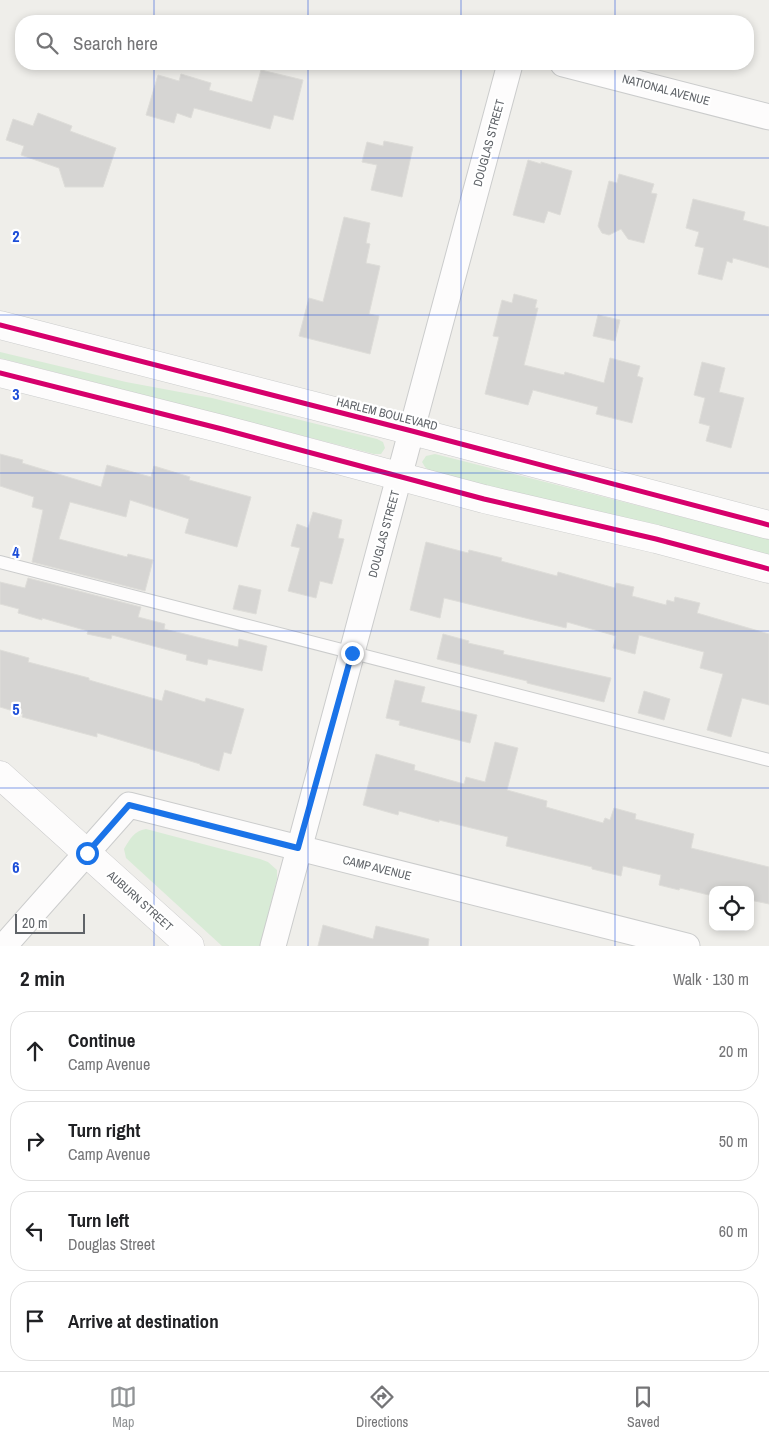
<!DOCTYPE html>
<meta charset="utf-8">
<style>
:root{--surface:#fff;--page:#f2f2f2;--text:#202124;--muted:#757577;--line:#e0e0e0;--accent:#919496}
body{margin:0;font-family:"Archivo Narrow",sans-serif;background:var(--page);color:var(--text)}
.controls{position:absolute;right:15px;bottom:15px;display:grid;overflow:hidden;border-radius:10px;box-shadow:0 2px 8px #0003}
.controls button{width:45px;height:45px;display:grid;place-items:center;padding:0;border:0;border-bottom:1px solid var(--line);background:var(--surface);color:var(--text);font:25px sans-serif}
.scale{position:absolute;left:15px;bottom:12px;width:70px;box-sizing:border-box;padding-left:5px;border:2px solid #5f6368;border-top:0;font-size:14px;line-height:18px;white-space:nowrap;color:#5f6368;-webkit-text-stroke:4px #fff;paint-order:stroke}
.stop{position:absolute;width:15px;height:15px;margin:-11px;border:4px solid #1a73e8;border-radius:50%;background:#fff}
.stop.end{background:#1a73e8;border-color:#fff;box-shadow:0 1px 5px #0008}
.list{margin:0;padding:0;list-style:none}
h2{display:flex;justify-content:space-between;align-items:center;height:65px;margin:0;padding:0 20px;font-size:21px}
h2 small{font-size:16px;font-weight:400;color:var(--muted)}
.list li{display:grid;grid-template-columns:32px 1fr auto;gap:15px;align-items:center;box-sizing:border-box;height:80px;margin:0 10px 10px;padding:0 10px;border:1px solid var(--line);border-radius:20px}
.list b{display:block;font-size:19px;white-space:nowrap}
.list p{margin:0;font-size:16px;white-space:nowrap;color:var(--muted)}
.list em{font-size:16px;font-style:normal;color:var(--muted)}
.icon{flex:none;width:28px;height:28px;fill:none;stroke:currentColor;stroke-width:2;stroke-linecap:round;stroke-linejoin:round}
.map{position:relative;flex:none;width:769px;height:946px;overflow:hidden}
.search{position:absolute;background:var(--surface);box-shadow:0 2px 8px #0003;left:15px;right:15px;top:15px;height:55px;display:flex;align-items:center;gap:12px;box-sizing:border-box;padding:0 18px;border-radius:20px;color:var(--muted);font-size:19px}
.sheet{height:425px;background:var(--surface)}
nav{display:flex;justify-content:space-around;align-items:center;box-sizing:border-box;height:70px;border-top:1px solid var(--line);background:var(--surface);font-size:14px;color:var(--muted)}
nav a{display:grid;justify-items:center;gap:2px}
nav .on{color:var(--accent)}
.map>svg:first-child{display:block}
</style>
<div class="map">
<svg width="769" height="946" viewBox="0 0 769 946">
<rect width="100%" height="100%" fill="#efeeea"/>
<g fill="#d8ebd6">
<path d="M0,352l126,30 86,16 165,41 6,3 2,6 -4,6h-7l-374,-96z"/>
<path d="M435,454l334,85v19l-338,-86 -6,-5 -3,-5 4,-6z"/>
<path d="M146,829l114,30 8,3 9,8v9l-17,67h-38l-96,-88 -2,-9c6,-10 10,-18 22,-20z"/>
</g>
<g fill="#d6d5d3" stroke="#deddd9">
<path d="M261,70l42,10 -10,40 -19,-5 -4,14 -76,-21 -3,10 -14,-5 -3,10 -28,-8 12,-40 21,6 2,-7 30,9 -2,7 43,12z"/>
<path d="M38,113l34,13 -2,5 46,17 -13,39h-38l-6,-19 -38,-13 3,-9 -18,-6 7,-21 20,7z"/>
<path d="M384,141l29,6 -11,50 -31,-7 6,-25 -15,-3 5,-20 16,4z"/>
<path d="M528,160l13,4v-2l31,9 -12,44 -12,-4 -4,12 -31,-8z"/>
<path d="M619,174l35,10 -3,9 6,1 -13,49 -16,-4 -7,-10 -12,6 -7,-2 -4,-7 11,-45 8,2z"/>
<path d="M693,199l52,13 -2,8 26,7v41l-36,-10 -1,5 -5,-2 -5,19 -24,-6 6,-26 -9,-2 4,-14 -13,-4z"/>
<path d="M344,217l26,6 -4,20 4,1 -4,19 14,3 -11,48 10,2 -9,38 -71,-18 10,-38 14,4z"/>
<path d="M514,294l23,6 -2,8h3l-14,57 40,10 1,-3 39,11 6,-25 30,8 -3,10 6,2 -11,45 -36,-9 2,-7 -65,-17 -5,15 -43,-11 14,-57 -6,-1 9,-36 10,3z"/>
<path d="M598,315l22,5 -5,21 -22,-5z"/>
<path d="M702,362l23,6 -6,24 25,6 -13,50 -25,-7 4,-15 -11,-3 6,-25 -11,-3z"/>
<path d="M0,454l23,6 -1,3 79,24 6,-22 44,12 3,-11 36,11 -1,3 62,17 -14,50 -52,-14 4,-14 -59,-19 -4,17 -56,-15 -11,37 68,18 1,-3 25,6 -8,31 -113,-29 11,-52 -11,-3 2,-10 -34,-11z"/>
<path d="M313,512l29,8 -4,18 6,1 -12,45 -12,-3 -4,17 -28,-7 12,-43 -9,-2 6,-22 11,4z"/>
<path d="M426,542l42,11 1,-3 33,8 -1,3 56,15 1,-4 57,16 1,-5 18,4 -2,9 34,9 1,-5 7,2 1,-5 25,6 -3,10 72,21v71l-27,-7 -11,39 -24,-7 16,-56 -23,-6 4,-16 -65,-17 -4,19 -22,-6 3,-12 -49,-14 -1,6 -122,-30 -4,20 -30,-8z"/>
<path d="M28,578l113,29 -3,10 27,7 -1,5 74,18 1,-8 28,7 -5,25 -54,-12 -1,6 -21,-5 1,-5 -75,-20 -1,4 -24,-5 1,-3 -46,-13v2l-24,-7 1,-4 -19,-5v-22l25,6z"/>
<path d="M239,585l22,5 -5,24 -23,-5z"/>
<path d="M443,634l26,7 -1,2 36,8 -1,3 108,24 -7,24 -77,-19v-2l-90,-22z"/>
<path d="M0,650l29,8 -1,4 61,16v2l73,21 3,-11 40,12 1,-4 38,11 -13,45 -7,-2 -5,19 -19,-6v-1l-103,-31v4l-75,-20 1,-3 -23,-7z"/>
<path d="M395,680l30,7 -4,15 56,13 -7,28 -71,-18 1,-4 -14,-3z"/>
<path d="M644,691l26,8 -6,21 -26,-7z"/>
<path d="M495,742l23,6 -11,42 40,11 -1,6 57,16 2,-5 5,2 4,-12 22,6 -1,5 59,15 -3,14 78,19v37l-19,-4v-10h-37v6l-33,-8 -1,2 -20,-5 2,-10 -38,-9 -2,10 -29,-7v-2l-86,-21 2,-9 -69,-17v2l-40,-11 -1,4 -35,-10 13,-51 39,11 -1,5 50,14 2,-7 19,5z"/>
<path d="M323,925l50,14 3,-13 53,13 -1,7h-110z"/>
</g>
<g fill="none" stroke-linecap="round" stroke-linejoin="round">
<g stroke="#cbcccc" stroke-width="14">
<path id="service" d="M0,562l769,198"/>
</g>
<g stroke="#cbcccc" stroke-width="27">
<g id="minor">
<path d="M563,64l206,53"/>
<path d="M4,946l125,-141 558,141"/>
<path d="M273,946l237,-882"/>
</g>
</g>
<g stroke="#cbcccc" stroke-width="29">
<g id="tertiary">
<path d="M0,325l412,106 357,94"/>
<path d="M0,373l222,56 262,70 172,40 113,30"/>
</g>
</g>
<g stroke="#cacacb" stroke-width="29">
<path id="secondary" d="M0,775l190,171"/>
</g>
<use href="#service" stroke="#fdfcfc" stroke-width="12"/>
<use href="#minor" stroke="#fdfcfc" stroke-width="25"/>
<use href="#tertiary" stroke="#fdfcfc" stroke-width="28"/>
<use href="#secondary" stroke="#fdfcfc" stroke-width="28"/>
<g stroke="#fff" stroke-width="8">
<g id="cycleway">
<path d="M0,325l412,106 357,94"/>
<path d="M0,373l222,56 262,70 172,40 113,30"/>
</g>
</g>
<use href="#cycleway" stroke="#d6006c" stroke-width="5"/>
</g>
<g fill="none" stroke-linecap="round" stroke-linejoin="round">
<path stroke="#1a73e8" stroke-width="6" d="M87,853l42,-48 169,43 54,-195"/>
</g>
<path fill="none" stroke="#1d4ed8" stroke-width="1" stroke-opacity="0.55" d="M154,0v21M308,0v21M461,0v21M615,0v21M154,64v882M308,64v882M461,64v882M615,64v882M0,158h769M0,315h769M0,473h769M0,631h769M0,788h769"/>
<g text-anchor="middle" stroke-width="4.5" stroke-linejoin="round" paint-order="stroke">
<g font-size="12" fill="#5f6368" stroke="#fff">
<text transform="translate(666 90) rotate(15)" y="4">NATIONAL AVENUE</text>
<text transform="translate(489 143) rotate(-75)" y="4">DOUGLAS STREET</text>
<text transform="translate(387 414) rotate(14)" y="4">HARLEM BOULEVARD</text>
<text transform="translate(384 534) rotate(-75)" y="4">DOUGLAS STREET</text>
<text transform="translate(377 868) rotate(14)" y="4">CAMP AVENUE</text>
<text transform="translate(140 901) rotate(42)" y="4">AUBURN STREET</text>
</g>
</g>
<g font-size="16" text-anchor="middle" font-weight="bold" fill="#1d4ed8" stroke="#fff" stroke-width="4.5" stroke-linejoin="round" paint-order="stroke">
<text x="16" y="242">2</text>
<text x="16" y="400">3</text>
<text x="16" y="558">4</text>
<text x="16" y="715">5</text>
<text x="16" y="873">6</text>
</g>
</svg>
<div class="controls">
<button><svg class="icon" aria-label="locate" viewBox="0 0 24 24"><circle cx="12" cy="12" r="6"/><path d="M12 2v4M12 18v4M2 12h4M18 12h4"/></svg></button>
</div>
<div class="scale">20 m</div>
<div class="stop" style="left:87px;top:853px"></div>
<div class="stop end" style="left:352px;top:653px"></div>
<div class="search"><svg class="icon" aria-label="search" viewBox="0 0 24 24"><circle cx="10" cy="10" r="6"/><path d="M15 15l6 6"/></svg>Search here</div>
</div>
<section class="sheet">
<h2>2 min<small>Walk · 130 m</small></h2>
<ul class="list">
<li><svg class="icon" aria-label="ahead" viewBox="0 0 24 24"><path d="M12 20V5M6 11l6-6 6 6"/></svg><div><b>Continue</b><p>Camp Avenue</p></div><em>20 m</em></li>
<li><svg class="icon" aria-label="right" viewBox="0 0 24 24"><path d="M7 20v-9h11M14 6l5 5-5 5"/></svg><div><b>Turn right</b><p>Camp Avenue</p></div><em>50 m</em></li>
<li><svg class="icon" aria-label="left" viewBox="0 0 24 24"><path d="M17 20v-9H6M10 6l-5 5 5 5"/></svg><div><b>Turn left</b><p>Douglas Street</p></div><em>60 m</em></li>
<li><svg class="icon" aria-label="arrive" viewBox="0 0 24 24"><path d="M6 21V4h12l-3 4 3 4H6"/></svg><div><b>Arrive at destination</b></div></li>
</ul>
</section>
<nav>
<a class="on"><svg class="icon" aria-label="map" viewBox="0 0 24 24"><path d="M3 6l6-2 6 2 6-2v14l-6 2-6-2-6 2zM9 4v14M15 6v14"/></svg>Map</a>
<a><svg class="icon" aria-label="directions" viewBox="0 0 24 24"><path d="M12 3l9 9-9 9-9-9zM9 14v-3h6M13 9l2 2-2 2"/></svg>Directions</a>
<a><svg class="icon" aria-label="saved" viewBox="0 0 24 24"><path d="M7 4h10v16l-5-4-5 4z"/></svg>Saved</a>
</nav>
